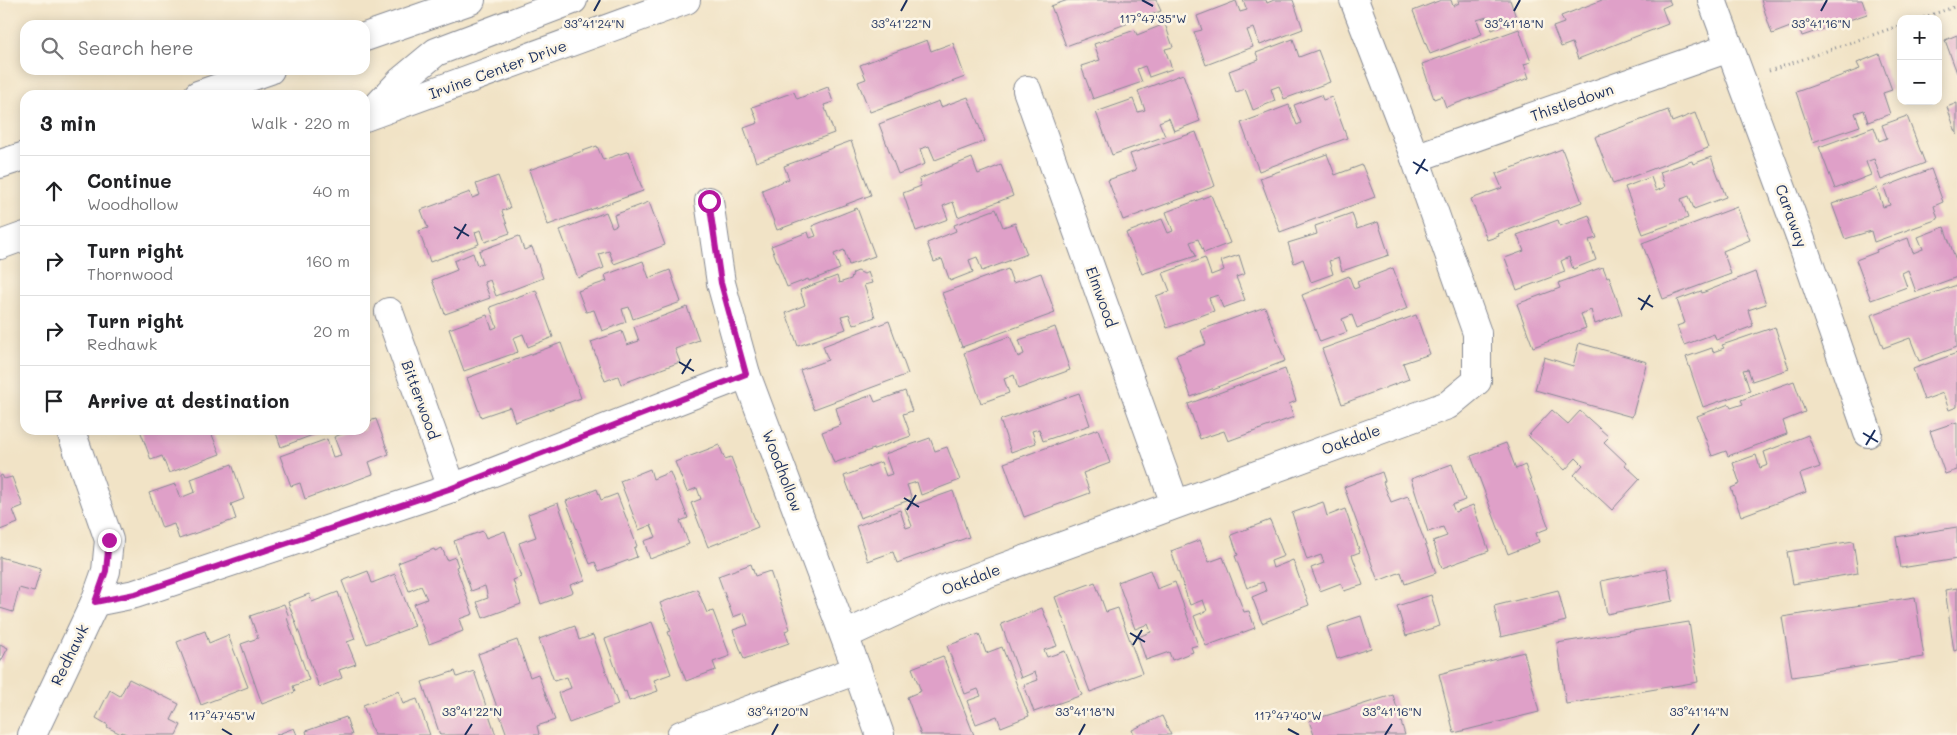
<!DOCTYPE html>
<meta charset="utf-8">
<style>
:root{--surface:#fff;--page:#f6f6f6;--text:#202124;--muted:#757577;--line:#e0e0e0}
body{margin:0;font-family:Mali,sans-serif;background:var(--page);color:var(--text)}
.controls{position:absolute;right:15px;top:15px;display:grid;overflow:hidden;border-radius:10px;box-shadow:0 2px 12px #0003}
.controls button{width:45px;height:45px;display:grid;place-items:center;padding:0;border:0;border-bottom:1px solid var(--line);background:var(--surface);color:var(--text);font:25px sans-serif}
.stop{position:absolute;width:15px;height:15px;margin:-11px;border:4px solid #b5179e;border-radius:50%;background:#fff}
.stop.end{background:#b5179e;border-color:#fff;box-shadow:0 1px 5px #0008}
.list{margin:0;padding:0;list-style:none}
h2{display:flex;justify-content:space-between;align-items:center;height:65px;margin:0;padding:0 20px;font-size:21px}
h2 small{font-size:16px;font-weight:400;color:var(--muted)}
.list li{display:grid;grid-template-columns:32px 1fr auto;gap:15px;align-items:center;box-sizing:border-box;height:70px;padding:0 20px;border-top:1px solid var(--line)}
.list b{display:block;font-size:19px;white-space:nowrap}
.list p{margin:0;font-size:16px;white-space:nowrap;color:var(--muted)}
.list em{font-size:16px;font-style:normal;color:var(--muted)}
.icon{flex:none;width:28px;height:28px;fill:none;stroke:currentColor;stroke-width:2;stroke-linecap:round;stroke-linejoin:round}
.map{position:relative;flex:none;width:1957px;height:735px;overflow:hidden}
.search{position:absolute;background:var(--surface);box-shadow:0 2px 12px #0003;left:20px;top:20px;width:350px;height:55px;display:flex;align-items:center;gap:12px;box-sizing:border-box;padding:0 18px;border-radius:15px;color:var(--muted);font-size:19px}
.panel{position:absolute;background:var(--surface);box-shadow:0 2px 12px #0003;left:20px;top:90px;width:350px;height:345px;border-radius:15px}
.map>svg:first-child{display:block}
</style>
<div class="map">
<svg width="1957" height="735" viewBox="0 0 1957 735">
<rect width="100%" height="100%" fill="#fcf5e5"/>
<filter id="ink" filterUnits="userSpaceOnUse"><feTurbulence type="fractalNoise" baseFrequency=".02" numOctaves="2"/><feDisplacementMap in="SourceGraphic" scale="10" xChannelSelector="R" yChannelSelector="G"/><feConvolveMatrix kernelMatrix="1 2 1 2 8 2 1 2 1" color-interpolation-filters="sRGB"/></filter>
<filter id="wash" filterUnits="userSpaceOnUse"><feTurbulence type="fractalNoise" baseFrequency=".0096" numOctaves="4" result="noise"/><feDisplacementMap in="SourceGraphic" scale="20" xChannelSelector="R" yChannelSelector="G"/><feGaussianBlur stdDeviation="1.12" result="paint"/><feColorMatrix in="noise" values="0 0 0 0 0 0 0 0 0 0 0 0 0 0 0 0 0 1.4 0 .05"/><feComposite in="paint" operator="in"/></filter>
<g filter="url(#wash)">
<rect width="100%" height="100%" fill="#f1e3c6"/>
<g id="blocks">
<g fill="#dfa0c8">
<path d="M1068,0h88l5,11 -95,35 -15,-40z"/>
<path d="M1243,0h23l1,3 7,-3h19l10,29 -43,16 -6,-17 -7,2 6,17 -47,18 -12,-33 8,-2 -5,-14 39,-15 4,11 7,-2z"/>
<path d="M1441,0h10l2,6 6,-3 -1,-3h52l7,20 -25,10 -5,-13 -10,3 5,14 -52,20 -17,-43z"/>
<path d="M1602,0h67l2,4 -9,4 6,16 -90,35 -6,-16 -11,4 -8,-20 11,-4 -3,-7z"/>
<path d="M1761,0h101l5,14 -65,22 -4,-12 -26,10z"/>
<path d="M1165,24l8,23 -8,2 7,20 -23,8 -4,-11 -8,3 5,13 -49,17 -12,-33 19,-6 -6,-16 41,-14 2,5z"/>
<path d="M1519,29l12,33 -7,2 5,14 -83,29 -4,-11 -8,3 -12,-35z"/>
<path d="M1957,35v38l-12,-33z"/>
<path d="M1293,39l6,18 19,-7 12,32 -46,17 -5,-13 -8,3 4,12 -22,9 -8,-21 -9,3 -7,-21 30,-11 -3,-7z"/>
<path d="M927,40l4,11 22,-8 12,34 -95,35 -12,-30 8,-3 -6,-14z"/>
<path d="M1879,54l13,36 -9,3 7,21 -22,8 -4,-12 -9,3 5,13 -47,16 -17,-50 64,-23 -3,-6z"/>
<path d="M1183,74l17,47 -26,10 -5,-13 -10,4 6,14 -53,19 -16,-43 37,-13 5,13 7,-2 -7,-19z"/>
<path d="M828,87l5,15 -9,3 10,28 -78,29 -12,-34 14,-5 -6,-16 42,-15 3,7z"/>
<path d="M1321,95l2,5 9,-3 15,41 -88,33 -18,-48 48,-18 8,20 4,-2 -7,-18z"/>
<path d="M968,97l17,44 -50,19 -6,-14 -9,3 5,15 -27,10 -19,-50 60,-23 2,6z"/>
<path d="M1957,103v32l-10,-28z"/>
<path d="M1668,110l4,12 23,-9 13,35 -95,36 -18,-47z"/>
<path d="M1907,116l18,47 -44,17 -7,-21 -8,3 5,13 -36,14 -16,-42 55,-20 5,14 8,-3 -5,-13z"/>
<path d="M1196,132l19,54 -92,34 -15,-40 28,-10 -6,-16z"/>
<path d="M851,141l20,54 -94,35 -15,-40 27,-11 -5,-13z"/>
<path d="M597,146l6,14 26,-9 14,40 -95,34 -19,-55z"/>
<path d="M1562,149l20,53 -84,32 1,2 -12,4 -16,-41 31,-11 -6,-14z"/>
<path d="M1327,154l8,21 27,-10 13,32 -95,35 -20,-54z"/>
<path d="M1711,157l15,40 -32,12 -5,-13 -8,3 7,19 -45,16 -18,-47 26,-10 5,14 9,-4 -5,-15 32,-11 1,3z"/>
<path d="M972,158l6,16 23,-9 12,31 -55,21 -5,-15 -10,4 5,13 -32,12 -13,-38 18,-7 -2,-7z"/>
<path d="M1931,169l12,33 -9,4 4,13 -64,23 -3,-11 -26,8 -13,-35 45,-16 6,19 7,-2 -6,-18z"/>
<path d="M498,176l12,32 -8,3 8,22 -25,9 -4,-12 -6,2 4,12 -49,18 -11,-31 9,-3 -7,-18 49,-18 2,6 8,-3 -4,-11z"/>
<path d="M1211,195l19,48 -26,10 -6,-14 -8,3 6,14 -54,18 -16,-41 36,-14 6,14 5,-2 -7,-19z"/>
<path d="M649,202l16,43 -51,19 -5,-13 -10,3 5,14 -26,10 -18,-48 46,-18 6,15 5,-2 -3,-10z"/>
<path d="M1737,207l13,33 -27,11 8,23 -68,25 -21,-56z"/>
<path d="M857,208l18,48 -26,9 -5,-15 -10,4 6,15 -31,12 -1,-2 -21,8 -16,-41 37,-14 2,6 6,-2 -4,-10z"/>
<path d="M996,209l7,18 12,-4 12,31 -45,17 -5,-14 -8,3 4,12 -23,9 -8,-22 -8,3 -7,-19 29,-12 -2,-6z"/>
<path d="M1352,213l5,16 21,-7 11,33 -47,16 -4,-13 -9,3 4,13 -22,8 -8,-23 -9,4 -6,-20 29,-9 -2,-8z"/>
<path d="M1589,215l8,23 -8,2 7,20 -23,9 -4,-12 -8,4 4,11 -48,18 -12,-32 19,-7 -7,-16 41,-15 2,6z"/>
<path d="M1944,227l13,36v14l-41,15 -8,-22 -6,3 5,14 -36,13 -15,-40 21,-8 -1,-2 32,-12 5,15 10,-4 -5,-12z"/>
<path d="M519,236l5,14 8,-3 11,31 -47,18 -6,-16 -6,2 6,16 -45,16 -13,-34 25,-10 -3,-9 19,-8 4,12 6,-2 -4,-12z"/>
<path d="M1239,255l6,19 -9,3 9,23 -22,8 -5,-13 -9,3 5,13 -47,17 -11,-32 14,-5 -7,-18 42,-15 6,17 13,-5 -3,-9z"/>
<path d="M643,261l6,17 21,-8 11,32 -48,17 -4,-12 -7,2 4,13 -24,9 -8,-21 -8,2 -8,-21 29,-10 -2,-6z"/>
<path d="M1603,267l4,10 2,-1 13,38 -27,10 -4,-14 -10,4 5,14 -53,19 -16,-43 43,-16 -2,-5z"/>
<path d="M1393,268l15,40 -51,20 -5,-13 -10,4 5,13 -27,10 -18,-47 47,-19 5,13 5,-2 -2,-5z"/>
<path d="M1008,269l5,14 28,-10 14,40 -93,34 -20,-54z"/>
<path d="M858,271l6,3 4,-2 4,11 -8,2 11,32 -22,8 -4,-11 -8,2 5,13 -48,17 -12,-33 19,-8 -5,-15 37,-14 2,7 12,-4 2,-6z"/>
<path d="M1755,272l11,32 -18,6 5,16 -37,14 -2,-6 -30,11 -7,-19 8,-3 -8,-23 24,-9 1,2z"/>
<path d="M1957,285v62l-38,14 -9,-23 -27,10 -12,-33z"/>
<path d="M536,290l17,47 -25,10 -5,-13 -10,4 5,14 -54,19 -15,-42 38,-14 5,14 5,-2 -7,-20z"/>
<path d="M687,307l12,33 -24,9 5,13 -59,22 -3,-8 -13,5 -14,-39 31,-11 5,14 12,-4 -5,-14z"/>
<path d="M1265,307l20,54 -94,36 -15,-42 30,-11 -5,-14z"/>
<path d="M1416,315l14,39 -27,9 6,16 -67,25 -20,-55z"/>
<path d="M889,321l19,53 -94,35 -14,-39 28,-10 -5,-14z"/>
<path d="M1055,327l15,43 -52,19 -4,-14 -10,4 5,14 -28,10 -17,-50 46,-17 8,21 6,-3 -5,-14z"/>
<path d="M1775,327l14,42 -37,12 -4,-12 -5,1 7,21 -47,16 -17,-50 26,-9 1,4 11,-4 -2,-3z"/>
<path d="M561,343l20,55 -66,24 -5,-15 -29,10 -14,-39z"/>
<path d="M1579,343l68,19 -15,55 -97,-27 9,-33 29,9z"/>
<path d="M1957,353v54l-8,3 -6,-17 -19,7 -11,-31z"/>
<path d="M1285,369l11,32 -7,3 5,13 -66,24 -4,-10 -24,8 -12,-35z"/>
<path d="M1794,381l11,31 -22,9 4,13 -59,22 -2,-5 -14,5 -15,-40 32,-12 2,4 12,-4 -2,-4z"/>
<path d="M905,391l7,20 -9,3 8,22 -77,27 -12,-31 19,-7 -5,-17 36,-13 3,7z"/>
<path d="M1079,393l11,32 -47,16 -4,-12 -7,2 4,12 -25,9 -11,-32z"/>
<path d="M1552,410l16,14 12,-13 29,26 -5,5 22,21 -1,2 15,14 -28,31 -38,-35 9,-10 -7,-7 -11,12 -37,-34z"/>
<path d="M376,419l13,35 -20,8 4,12 -68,25 -5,-16 -9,3 -11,-30 47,-17 6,18 8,-2 -7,-18 18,-7h13l1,-8z"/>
<path d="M1957,422v48l-12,4 -15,-43z"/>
<path d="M1098,429l12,34 -27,10 7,20 -66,24 -20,-54z"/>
<path d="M140,430h70l10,24 -51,19 -7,-17 -11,4z"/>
<path d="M275,430h51l-45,17z"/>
<path d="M1808,435l12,32 -20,7 6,18 -65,24 -10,-28 9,-4 -7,-21 23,-8 4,13 8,-3 -4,-13z"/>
<path d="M930,438l5,13 12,-4 13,33 -39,15 -4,-13 -10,3 5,14 -52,19 -16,-42 37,-14 5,14 6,-2 -7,-20z"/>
<path d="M1506,443l10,26 9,-4 24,63 -13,5 3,9 -31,12 -37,-98z"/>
<path d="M719,445l6,14 6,-2 27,70 -50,20 -17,-44 10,-4 -4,-11 -10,4 -12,-30z"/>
<path d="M232,464l12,35 -13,5 5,15 -57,20 -5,-15 -12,4 -13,-35 26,-9 5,14 15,-6 -4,-13z"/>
<path d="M1452,464l13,36 -13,5 3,7 18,-7 16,46 -47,17 -9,-27 14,-5 -4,-9 -15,5 -17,-53z"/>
<path d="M650,469l3,10 17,-7 18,46 -8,3 9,23 -39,15 -6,-18 12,-4 -5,-12 -12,5 -19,-49z"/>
<path d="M1382,472l3,9 -2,1 8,20 17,-6 28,77 -31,11 -4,-12 -23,9 -34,-94z"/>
<path d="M2,475l2,4 8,-2 11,29 -10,4 5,13 -18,7v-54z"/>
<path d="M597,489l4,11 16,-6 20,52 -3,2 3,9 -38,14 -4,-9 -5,2 -24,-63z"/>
<path d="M953,491l16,46 -72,26 -4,-11 -25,9 -12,-35 44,-16 6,18 6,-2 -7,-18z"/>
<path d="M1323,502l4,14 18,-7 15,43 -8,3 11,30 -19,6 -3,-8 -21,8 -9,-23 13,-5 -3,-8 -14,5 -15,-47z"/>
<path d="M558,503l27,77 -15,5 3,7 -32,12 -22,-61 17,-6 -8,-23z"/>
<path d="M1270,520l14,36 -13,5 2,7 20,-8 16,45 -47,18 -10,-26 14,-6 -3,-9 -16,6 -12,-32 3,-1 -7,-20z"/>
<path d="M1957,527v32l-56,9 -5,-31z"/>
<path d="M483,531l3,7 19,-7 16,46 -8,3 8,24 -38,14 -6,-16 11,-4 -3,-12 -14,5 -17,-50z"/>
<path d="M1200,540l9,22 14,-5 21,55 5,-1 6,17 -49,18 -12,-30 13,-5 -4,-11 -13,5 -19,-54z"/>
<path d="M1853,541l5,32 -65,11 -6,-32z"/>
<path d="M442,548l5,12 8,-3 3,9 -2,1 17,47 -14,5 4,12 -34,13 -15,-40 13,-5 -6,-13 -12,5 -11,-28 36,-14 1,2z"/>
<path d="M0,557l41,11 -7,24 -15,-4 -6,24 -13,-4z"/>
<path d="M751,564l4,12 15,-5 20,58 -5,2 4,12 -45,16 -11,-29 15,-5 -4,-12 -11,4 -15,-41z"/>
<path d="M1667,568l6,33 -66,13 -6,-33z"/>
<path d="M1150,570l7,19 18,-7 23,63 -7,2 2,5 -21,8 -3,-8 -23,8 -8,-23 13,-5 -3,-8 -13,5 -17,-47z"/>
<path d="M368,571l4,12 23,-9 20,52 -48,18 -25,-63z"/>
<path d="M1095,582l11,30 12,-4 24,65 -52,19 -35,-95z"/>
<path d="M1957,588v62l-3,1 -9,-61z"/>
<path d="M697,589l10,24 6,-2 17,45 -17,6 3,8 -30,11 -18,-49 3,-1 -11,-28z"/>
<path d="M1558,590l8,31 -65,16 -7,-31z"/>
<path d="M338,592l17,47 -8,3 9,22 -17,6 3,8 -23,9 -31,-85 21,-8 3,8z"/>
<path d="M1431,595l9,31 -34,10 -9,-30z"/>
<path d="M1915,597l9,60 -132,20 -10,-60z"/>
<path d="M284,604l5,13 -2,1 22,62 -16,6 2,6 -33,12 -21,-60 17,-6 -8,-22z"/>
<path d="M1042,608l15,38 -13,4 3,7 18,-6 17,44 -48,17 -10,-27 14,-5 -3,-8 -14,6 -20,-54z"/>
<path d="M1361,616l10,32 -34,11 -10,-32z"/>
<path d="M652,622l19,52 -17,6 4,11 -29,10 -3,-10 -2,1 -19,-53z"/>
<path d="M1689,622l9,60 -132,22 -9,-61z"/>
<path d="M575,626l4,14 14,-5 25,70 -49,18 -11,-30 13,-5 -4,-11 -13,4 -15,-42z"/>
<path d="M205,631l4,12 19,-8 20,52 -47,18 -24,-63z"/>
<path d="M979,634l7,19 16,-6 27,69 -28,11 -4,-11 -21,8 -9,-23 14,-5 -3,-7 -13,5 -18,-48z"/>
<path d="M517,640l13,37 8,-3 17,46 -18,6 2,8 -1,1h-31l-29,-81z"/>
<path d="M0,644l8,4 -8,15z"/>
<path d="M1524,652l15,60 -85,21 -15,-59z"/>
<path d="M943,656l31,79h-53l-14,-38 14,-6 -9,-23z"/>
<path d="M455,671l2,6 17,-6 22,64h-56l-18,-53z"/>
<path d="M129,679l50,25 -8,16 10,5 -5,10h-48l-6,-3 -1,2 -14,-7 1,-2 -12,-7 14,-28 10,6z"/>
<path d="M399,691l4,13 14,-5 13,36h-56l-11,-30z"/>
<path d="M1393,695l12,40h-91l-5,-14z"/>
<path d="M1162,716l9,19h-37l-2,-5z"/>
<path d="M346,717l6,18h-45l-1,-4z"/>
<path d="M294,728l3,7h-21z"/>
</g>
</g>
</g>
<g filter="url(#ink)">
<use href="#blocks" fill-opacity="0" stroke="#868992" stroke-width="1"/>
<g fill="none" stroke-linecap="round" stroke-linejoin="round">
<g stroke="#868992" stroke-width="30">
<g id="minor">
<path d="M1712,0l89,240 67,193"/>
<path d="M1027,90l148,414"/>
<path d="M1415,158l314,-110"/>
<path d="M709,201l12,82 25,91 111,296 23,65"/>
<path d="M389,312l63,176"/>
<path d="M95,602l40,-8 317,-106 294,-114"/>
<path d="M845,635l97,-45 506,-185 29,-24v-48l-62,-175 -61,-158"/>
<path d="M32,735l63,-133 11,-31 3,-31 -38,-109"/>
<path d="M681,735l176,-65"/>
</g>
</g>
<g stroke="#868992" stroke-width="30">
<g id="primary">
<path d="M365,37l106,-37"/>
<path d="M198,95l72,-25"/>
<path d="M370,114l31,-33 35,-29 137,-52"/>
<path d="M365,117l321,-117"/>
<path d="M0,164l25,-8"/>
<path d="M0,245l25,-9"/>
</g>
</g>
<g stroke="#868992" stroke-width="3" stroke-dasharray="1 4" stroke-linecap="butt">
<path d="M1919,19l38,-13"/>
<path d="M1769,71l132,-46"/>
</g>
<use href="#minor" stroke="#fff" stroke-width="28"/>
<use href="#primary" stroke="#fff" stroke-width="28"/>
</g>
</g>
<g fill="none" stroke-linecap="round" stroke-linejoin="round" filter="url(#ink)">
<path stroke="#b5179e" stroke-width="6" d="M109,540l-3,31 -11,31 40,-8 317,-106 294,-114 -25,-91 -12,-82"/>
</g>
<path fill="none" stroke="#1b2f5e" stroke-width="2" d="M1142,0l11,6M594,11l6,-11M901,11l6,-11M1514,11l6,-11M1821,11l6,-11M1413,162l15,9M1416,174l9,-15M454,227l15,9M457,239l9,-15M1638,298l15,9M1641,310l9,-15M679,362l15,9M682,374l9,-15M1863,433l15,9M1866,445l9,-15M904,498l15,9M907,510l9,-15M1130,633l15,9M1133,645l9,-15M222,729l10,6M1288,729l11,6M465,735l7,-11M772,735l6,-11M1079,735l6,-11M1385,735l7,-11M1692,735l7,-11"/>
<g text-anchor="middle" stroke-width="5" stroke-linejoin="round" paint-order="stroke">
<g font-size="15" fill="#1b2f5e" stroke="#fcf5e5">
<text transform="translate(498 70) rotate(-20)" y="5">Irvine Center Drive</text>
<text transform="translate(1572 103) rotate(-19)" y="5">Thistledown</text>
<text transform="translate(1791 216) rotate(70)" y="5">Caraway</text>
<text transform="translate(1101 297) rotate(70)" y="5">Elmwood</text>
<text transform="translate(420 400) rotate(70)" y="5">Bitterwood</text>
<text transform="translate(1351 440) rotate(-20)" y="5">Oakdale</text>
<text transform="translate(782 471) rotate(69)" y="5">Woodhollow</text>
<text transform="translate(971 580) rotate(-21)" y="5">Oakdale</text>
<text transform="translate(70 655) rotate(-64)" y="5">Redhawk</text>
</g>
</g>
<g font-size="12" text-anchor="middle" fill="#1b2f5e" stroke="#fcf5e5" stroke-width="5" stroke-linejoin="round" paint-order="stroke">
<text x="1153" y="23">117°47'35"W</text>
<text x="901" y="28">33°41'22"N</text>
<text x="594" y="28">33°41'24"N</text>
<text x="1514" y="28">33°41'18"N</text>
<text x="1821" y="28">33°41'16"N</text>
<text x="472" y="716">33°41'22"N</text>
<text x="778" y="716">33°41'20"N</text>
<text x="1085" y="716">33°41'18"N</text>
<text x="1392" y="716">33°41'16"N</text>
<text x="1699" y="716">33°41'14"N</text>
<text x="222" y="720">117°47'45"W</text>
<text x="1288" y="720">117°47'40"W</text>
</g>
</svg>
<div class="controls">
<button>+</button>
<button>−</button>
</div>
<div class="stop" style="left:709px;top:201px"></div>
<div class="stop end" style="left:109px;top:540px"></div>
<div class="search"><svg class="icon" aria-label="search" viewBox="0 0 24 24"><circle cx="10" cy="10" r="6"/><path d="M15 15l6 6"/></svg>Search here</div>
<section class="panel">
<h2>3 min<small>Walk · 220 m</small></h2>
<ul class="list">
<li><svg class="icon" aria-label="ahead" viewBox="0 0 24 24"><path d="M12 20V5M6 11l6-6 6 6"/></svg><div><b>Continue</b><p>Woodhollow</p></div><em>40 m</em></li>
<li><svg class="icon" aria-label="right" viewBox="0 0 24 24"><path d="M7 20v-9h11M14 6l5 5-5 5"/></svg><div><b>Turn right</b><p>Thornwood</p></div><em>160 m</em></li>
<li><svg class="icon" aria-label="right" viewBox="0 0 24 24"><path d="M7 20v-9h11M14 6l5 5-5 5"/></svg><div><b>Turn right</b><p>Redhawk</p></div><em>20 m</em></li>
<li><svg class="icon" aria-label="arrive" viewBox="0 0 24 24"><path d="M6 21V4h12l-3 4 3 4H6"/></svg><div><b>Arrive at destination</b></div></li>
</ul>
</section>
</div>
